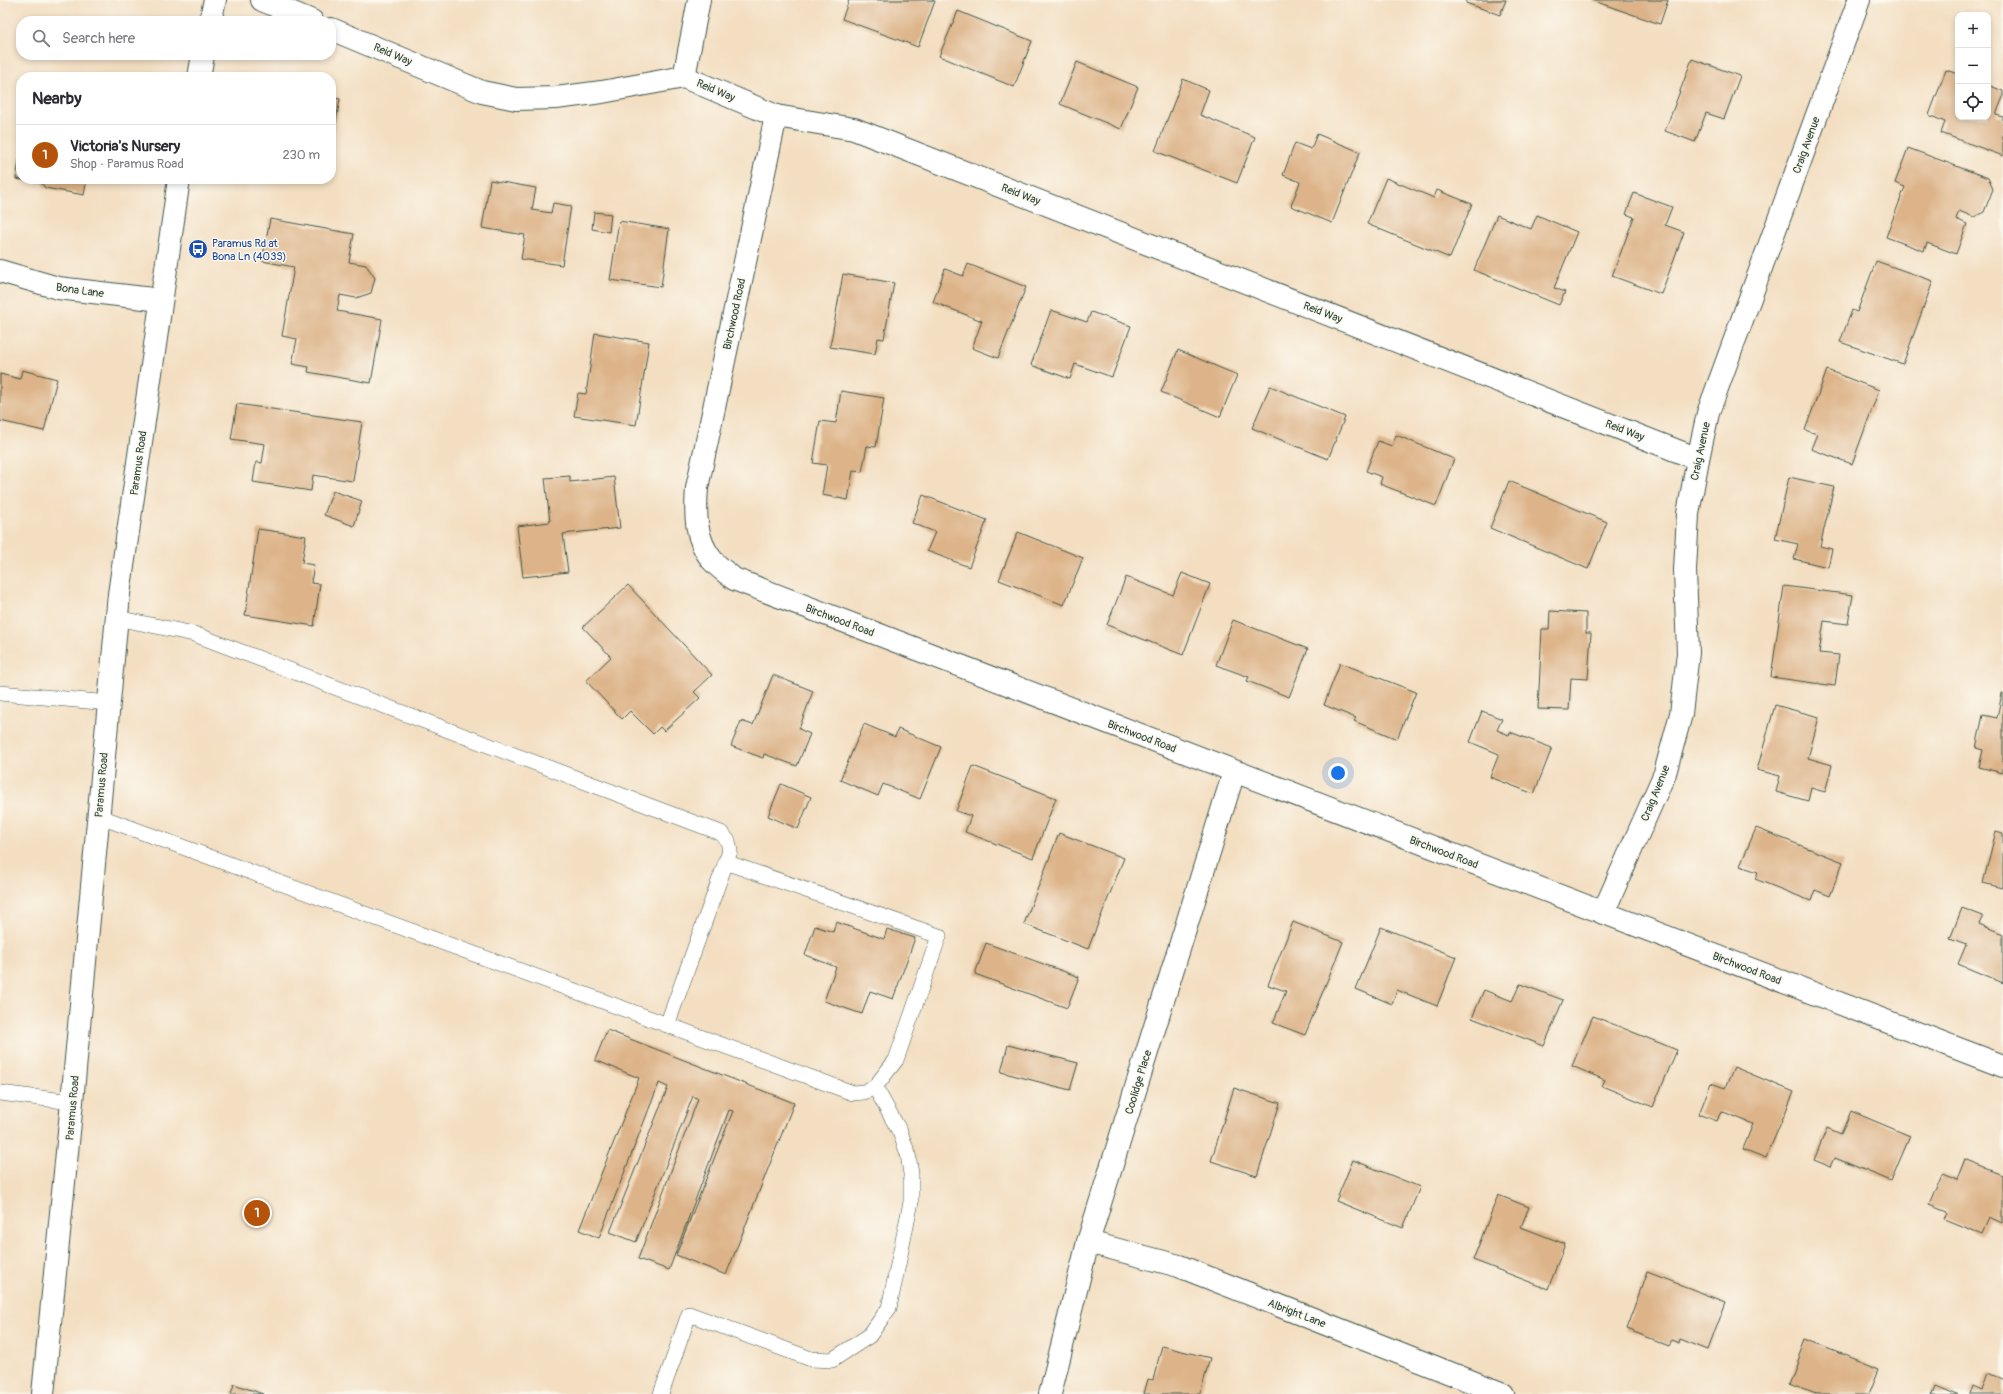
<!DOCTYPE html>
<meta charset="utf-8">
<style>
:root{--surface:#fff;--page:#f2f2f3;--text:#2b2b33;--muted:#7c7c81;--line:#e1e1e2;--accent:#b45309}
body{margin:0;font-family:Pangolin,sans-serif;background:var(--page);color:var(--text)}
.controls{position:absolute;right:12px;top:12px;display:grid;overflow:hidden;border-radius:8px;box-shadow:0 2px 6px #0003}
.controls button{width:36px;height:36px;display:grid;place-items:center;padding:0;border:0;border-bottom:1px solid var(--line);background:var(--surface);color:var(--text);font:20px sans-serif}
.you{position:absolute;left:1338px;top:773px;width:14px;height:14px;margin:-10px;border:3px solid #fff;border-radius:50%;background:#1a73e8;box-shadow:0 0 0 6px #1a73e833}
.badge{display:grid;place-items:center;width:26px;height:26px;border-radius:50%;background:var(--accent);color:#fff;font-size:13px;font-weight:700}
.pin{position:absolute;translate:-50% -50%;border:2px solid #fff;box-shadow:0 1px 4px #0006}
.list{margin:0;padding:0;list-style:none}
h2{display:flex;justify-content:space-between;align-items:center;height:52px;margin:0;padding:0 16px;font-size:17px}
h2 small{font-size:13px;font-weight:400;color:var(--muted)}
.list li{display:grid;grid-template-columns:26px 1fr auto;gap:12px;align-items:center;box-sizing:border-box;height:60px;padding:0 16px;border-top:1px solid var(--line)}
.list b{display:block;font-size:15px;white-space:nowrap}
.list p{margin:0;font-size:13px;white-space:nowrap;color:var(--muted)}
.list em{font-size:13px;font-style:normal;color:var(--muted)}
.icon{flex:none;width:22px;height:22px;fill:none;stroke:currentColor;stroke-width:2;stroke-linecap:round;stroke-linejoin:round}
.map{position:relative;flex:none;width:2003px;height:1394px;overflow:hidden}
.search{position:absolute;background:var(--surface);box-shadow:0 2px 6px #0003;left:16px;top:16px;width:320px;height:44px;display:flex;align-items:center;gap:10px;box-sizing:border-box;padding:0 14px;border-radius:16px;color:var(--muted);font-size:15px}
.panel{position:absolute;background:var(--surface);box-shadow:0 2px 6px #0003;left:16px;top:72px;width:320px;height:112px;border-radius:16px}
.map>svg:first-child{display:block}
</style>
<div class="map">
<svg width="2003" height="1394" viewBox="0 0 2003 1394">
<rect width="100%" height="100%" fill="#fbf7ec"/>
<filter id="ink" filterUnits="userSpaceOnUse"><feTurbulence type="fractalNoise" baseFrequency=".025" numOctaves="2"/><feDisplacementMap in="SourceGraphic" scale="8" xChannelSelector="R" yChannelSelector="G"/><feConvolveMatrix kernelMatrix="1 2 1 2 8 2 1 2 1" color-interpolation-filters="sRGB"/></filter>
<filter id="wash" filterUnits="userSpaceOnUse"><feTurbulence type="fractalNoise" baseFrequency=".012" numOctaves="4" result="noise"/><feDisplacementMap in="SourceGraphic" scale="16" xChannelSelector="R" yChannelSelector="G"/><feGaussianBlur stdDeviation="0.9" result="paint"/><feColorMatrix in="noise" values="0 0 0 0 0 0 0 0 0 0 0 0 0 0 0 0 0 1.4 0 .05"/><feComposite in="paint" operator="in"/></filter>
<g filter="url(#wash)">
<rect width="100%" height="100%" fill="#f3dec1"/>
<g id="blocks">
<g fill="#ddb489">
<path d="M849,0h82l4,1 -17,46 -76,-28z"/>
<path d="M1466,0h40l-6,15 -34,-12z"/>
<path d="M1591,0h77l-8,24z"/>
<path d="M958,11l74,30 -18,46 -75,-31z"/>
<path d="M1692,59l48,17 -16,43 -18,-6 -11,29 -30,-11z"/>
<path d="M1077,62l61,25 -17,42 -61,-25z"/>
<path d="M1946,70l12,4v43h30v-32l15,6v6l-7,18 7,2v39l-62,-23 4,-11 -16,-7z"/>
<path d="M1183,79l26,11 -9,25 55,22 -18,46 -82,-32z"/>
<path d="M331,97l9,2 -8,45h-1z"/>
<path d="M1317,134l43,18 -28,71 -41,-17 9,-24 -17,-7 12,-32 16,6z"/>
<path d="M1908,148l80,30 5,11 -9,23 -10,5 -15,-6 -3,8 11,5 -11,30 -29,-11 -3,8 -38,-14 19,-50 -10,-4z"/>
<path d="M20,155l1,24h66l-3,16 -39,-7 -3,-5 -26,-4z"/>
<path d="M1386,178l48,20 3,-8 35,14 -22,54 -83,-34z"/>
<path d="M490,180l46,8 -4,22 19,3 2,-10 18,3 -9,59 -41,-6 4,-24 -43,-7z"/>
<path d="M1634,193l38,14 -7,18 19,7 -23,62 -49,-18 22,-59 -8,-3z"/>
<path d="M594,212l17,2 -2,18 -17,-3z"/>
<path d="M1497,215l34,14 6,-14 40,17 -23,56 11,4 -6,13 -85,-35z"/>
<path d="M270,219l84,15 -5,28 17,3 9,13 -4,15 -15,5 -16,-3 -3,16 45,8 -11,64 -63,-11 1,-5 -17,-3 5,-25 -15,-3 12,-69 -32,-6z"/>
<path d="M619,221l50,8 -8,58 -51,-7z"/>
<path d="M1876,261l57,20 -30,83 -63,-22 12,-32 5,2z"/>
<path d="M968,264l58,23 -28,71 -26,-10 10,-27 -49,-19 12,-33 18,7z"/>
<path d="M843,274l51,9 -10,56 -6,-1 -3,16 -45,-7z"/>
<path d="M1051,310l36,12 4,-10 40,14 -19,51 -37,-13 -5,15 -39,-14z"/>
<path d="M595,333l54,9 -13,83 -62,-9 4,-23 8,1z"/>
<path d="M1178,350l59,25 -17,42 -59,-25z"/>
<path d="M22,370l35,9 -13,52 -44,-10v-47l20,5z"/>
<path d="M1827,370l52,20 -27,74 -41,-15 6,-15 -12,-4z"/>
<path d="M1270,386l75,31 -17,42 -76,-31z"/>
<path d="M841,391l43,7 -8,49 -9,-1 -5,26 -9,-1 -5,29 -26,-5 5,-30 -14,-2 7,-42 16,2z"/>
<path d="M237,404l125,18 -9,59 -40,-6 -2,16 -58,-9 3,-20 6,1 3,-19 -34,-5z"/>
<path d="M1396,435l58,24 -18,47 -56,-22 2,-7 -16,-6 12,-30 14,5z"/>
<path d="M570,476v6l44,-5 6,51 -57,6 5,38 -45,5 -6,-51 33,-4 -5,-44z"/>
<path d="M1789,477l45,10 -14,59 12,3 -4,18 -34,-8 4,-15 -23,-5z"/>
<path d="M1509,481l98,41 -19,47 -98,-41z"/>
<path d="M333,491l29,10 -8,25 -30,-11z"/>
<path d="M923,495l64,25 -18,47 -42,-16 8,-19 -23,-9z"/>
<path d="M258,529l48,7 -4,27 12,2 -3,18 9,1 -6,42 -69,-11z"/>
<path d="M1018,532l65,26 -19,47 -65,-25z"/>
<path d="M1182,573l28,11 -27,71 -76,-30 19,-48 47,18z"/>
<path d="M628,585l84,90 -18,17 6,6 -36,33 -4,-4 -7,7 -23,-23 -8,8 -36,-38 25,-24 -28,-30z"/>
<path d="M1784,586l69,9 -5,29 -24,-3 -5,32 20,2 -4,31 -64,-9z"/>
<path d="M1550,611l36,2v20h5l-3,46 -17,-1 -2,32 -31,-1 4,-80h7z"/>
<path d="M1233,620l75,29 -19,48 -42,-16 2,-4 -33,-12z"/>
<path d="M1340,663l76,29 -19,47 -43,-18 2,-3 -32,-13z"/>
<path d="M773,675l40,16 -14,38 11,5 -13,32 -33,-12 -1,4 -32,-12 10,-25 12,4z"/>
<path d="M2002,693h1v80l-24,-6 4,-17 -7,-2 7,-33 14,3z"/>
<path d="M1775,705l44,12 -11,41 24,7 -7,27 -14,-4 -3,13 -32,-9 4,-16 -23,-6z"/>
<path d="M1482,711l20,8 -5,11 12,5 1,-3 42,16 -18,46 -44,-17 9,-23 -29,-12z"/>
<path d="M864,724l31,13 3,-8 43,18 -21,52 -37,-15 -5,12 -38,-16z"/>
<path d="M973,766l83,32 -23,60 -68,-26 6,-16 -15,-5z"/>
<path d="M781,784l30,13 -13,32 -30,-13z"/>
<path d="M1756,828l87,34 -13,34 -15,-6 -4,11 -56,-22 3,-7 -18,-6z"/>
<path d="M1996,831l7,2v55l-20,-5z"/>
<path d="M1059,833l65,25 -36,91 -64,-25z"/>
<path d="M1962,908l21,8 -4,8 24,10v49l-45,-19 8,-19 -16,-6z"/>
<path d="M836,922l48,17 3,-10 28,9 -22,61 -23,-8 -8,23 -38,-13 12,-34 -31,-12 10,-29 18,6z"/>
<path d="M1293,922l50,20 -38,93 -32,-12 13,-32 -18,-6z"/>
<path d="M1381,927l75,30 -19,49 -40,-16 -5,14 -36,-15z"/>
<path d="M986,943l93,34 -12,31 -92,-34z"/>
<path d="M1520,984l43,16 -19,46 -72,-28 12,-28 28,11z"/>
<path d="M1593,1016l84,34 -24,57 -51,-21 3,-6 -33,-14z"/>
<path d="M607,1030l187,73 -68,172 -50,-20 57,-144 -4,-1 -60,160 -31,-11 60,-160 -5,-3 -57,146 -26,-10 58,-145 -9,-4 -60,155 -20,-8 60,-152 -44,-18z"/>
<path d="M1008,1045l70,18 -8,27 -69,-18z"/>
<path d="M1734,1067l60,25 -28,66 -23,-9 10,-25 -32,-13 -4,10 -18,-7 12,-31 14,5z"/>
<path d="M1234,1088l46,15 -23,73 -46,-15z"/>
<path d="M1851,1111l59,25 -19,45 -56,-23 -4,9 -17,-7 13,-32 14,6z"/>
<path d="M1353,1160l67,27 -17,41 -67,-27z"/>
<path d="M1965,1160l38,15v50l-13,-6 -7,16 -39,-16 3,-7 -18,-7 13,-31 15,6z"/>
<path d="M1498,1195l31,12 -8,20 44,17 -17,45 -75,-29z"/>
<path d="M1647,1272l79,30 -18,48 -28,-11 -1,4 -8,-3 -3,5 -42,-16z"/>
<path d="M1806,1340l73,29 -10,25h-54l-26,-10z"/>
<path d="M1162,1346l48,12 -10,36h-56l4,-15 5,1z"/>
<path d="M1987,1372l16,7v15h-34l3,-9 9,4z"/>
<path d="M234,1384l29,10h-32z"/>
<path d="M1934,1384l24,10h-28z"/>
</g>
</g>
</g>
<g filter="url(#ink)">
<use href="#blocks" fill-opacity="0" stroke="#3f5549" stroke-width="1"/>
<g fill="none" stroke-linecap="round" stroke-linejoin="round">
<g stroke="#3f5549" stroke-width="16">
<g id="service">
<path d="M117,618l77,16 527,199 7,8 2,10 -63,174"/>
<path d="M0,693l109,10"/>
<path d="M98,816l755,277 11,-1 11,-5 21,-27 43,-124 -214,-74"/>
<path d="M0,1093l72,9"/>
<path d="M661,1394l28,-80 122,45 21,1 37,-24 20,-28 22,-106v-28l-3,-20 -8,-22 -25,-45"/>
</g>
</g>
<g stroke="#3f5549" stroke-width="24">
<g id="minor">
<path d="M262,0l50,21"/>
<path d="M331,29l151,63 34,7 40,-1 46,-6 82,-15 92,39 78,13 844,330"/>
<path d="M684,77l15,-77"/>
<path d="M776,116l-79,372c-2,26 -2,51 15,72 6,7 15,13 22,19l1269,487"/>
<path d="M0,271l58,17 103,12"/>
<path d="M1603,913l62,-140 16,-59 7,-61 -3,-83 3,-56 10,-55 10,-46 151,-413"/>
<path d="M1088,1242l91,24 324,128"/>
<path d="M1050,1394l38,-152 146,-470"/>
</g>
</g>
<g stroke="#3f5549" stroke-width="24">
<g id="secondary">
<path d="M210,21l5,-21"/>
<path d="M199,77l4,-22"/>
<path d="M43,1394l29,-292 47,-508 60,-415"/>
</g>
</g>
<use href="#service" stroke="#fff" stroke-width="15"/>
<use href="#minor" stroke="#fff" stroke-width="22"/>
<use href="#secondary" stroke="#fff" stroke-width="22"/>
</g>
</g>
<defs>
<g id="bus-disc" transform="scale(1)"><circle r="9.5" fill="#1a4fb4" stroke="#fbf7ec"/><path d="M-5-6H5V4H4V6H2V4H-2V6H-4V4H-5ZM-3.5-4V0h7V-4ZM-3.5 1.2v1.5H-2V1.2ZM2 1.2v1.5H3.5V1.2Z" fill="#fff"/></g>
</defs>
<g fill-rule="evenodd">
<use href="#bus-disc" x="198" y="249"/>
</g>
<g text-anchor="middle" stroke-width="3" stroke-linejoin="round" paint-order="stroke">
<g font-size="11" fill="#1f3d34" stroke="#fbf7ec">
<text transform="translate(393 54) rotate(23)" y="4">Reid Way</text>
<text transform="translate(716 90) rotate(23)" y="4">Reid Way</text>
<text transform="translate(1806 145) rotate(-70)" y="4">Craig Avenue</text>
<text transform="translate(1021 194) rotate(21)" y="4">Reid Way</text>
<text transform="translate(80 290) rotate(8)" y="4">Bona Lane</text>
<text transform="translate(1323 312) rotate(21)" y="4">Reid Way</text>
<text transform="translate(734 314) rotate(-78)" y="4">Birchwood Road</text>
<text transform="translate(1625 430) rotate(21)" y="4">Reid Way</text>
<text transform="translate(1700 451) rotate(-78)" y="4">Craig Avenue</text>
<text transform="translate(138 463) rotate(-82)" y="4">Paramus Road</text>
<text transform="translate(840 620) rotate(21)" y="4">Birchwood Road</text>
<text transform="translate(1142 736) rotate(21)" y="4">Birchwood Road</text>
<text transform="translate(101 785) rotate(-85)" y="4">Paramus Road</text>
<text transform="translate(1655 793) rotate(-68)" y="4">Craig Avenue</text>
<text transform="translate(1444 852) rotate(21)" y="4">Birchwood Road</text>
<text transform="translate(1747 968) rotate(21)" y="4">Birchwood Road</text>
<text transform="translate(1138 1082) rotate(-73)" y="4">Coolidge Place</text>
<text transform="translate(72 1108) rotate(-85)" y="4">Paramus Road</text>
<text transform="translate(1297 1313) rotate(21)" y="4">Albright Lane</text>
</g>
<g font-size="11" fill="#164399" stroke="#fbf7ec" text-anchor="start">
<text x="212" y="247">Paramus Rd at<tspan x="212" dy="13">Bona Ln (403S)</tspan></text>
</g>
</g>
</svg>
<div class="controls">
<button>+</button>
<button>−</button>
<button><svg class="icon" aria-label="locate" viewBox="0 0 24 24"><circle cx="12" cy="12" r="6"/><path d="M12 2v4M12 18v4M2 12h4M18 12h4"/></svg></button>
</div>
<div class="you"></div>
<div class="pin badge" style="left:257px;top:1213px">1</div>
<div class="search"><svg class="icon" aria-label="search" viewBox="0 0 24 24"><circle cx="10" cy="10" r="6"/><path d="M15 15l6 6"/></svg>Search here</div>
<section class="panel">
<h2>Nearby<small></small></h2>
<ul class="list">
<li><span class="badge">1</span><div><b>Victoria's Nursery</b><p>Shop · Paramus Road</p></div><em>230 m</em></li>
</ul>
</section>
</div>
